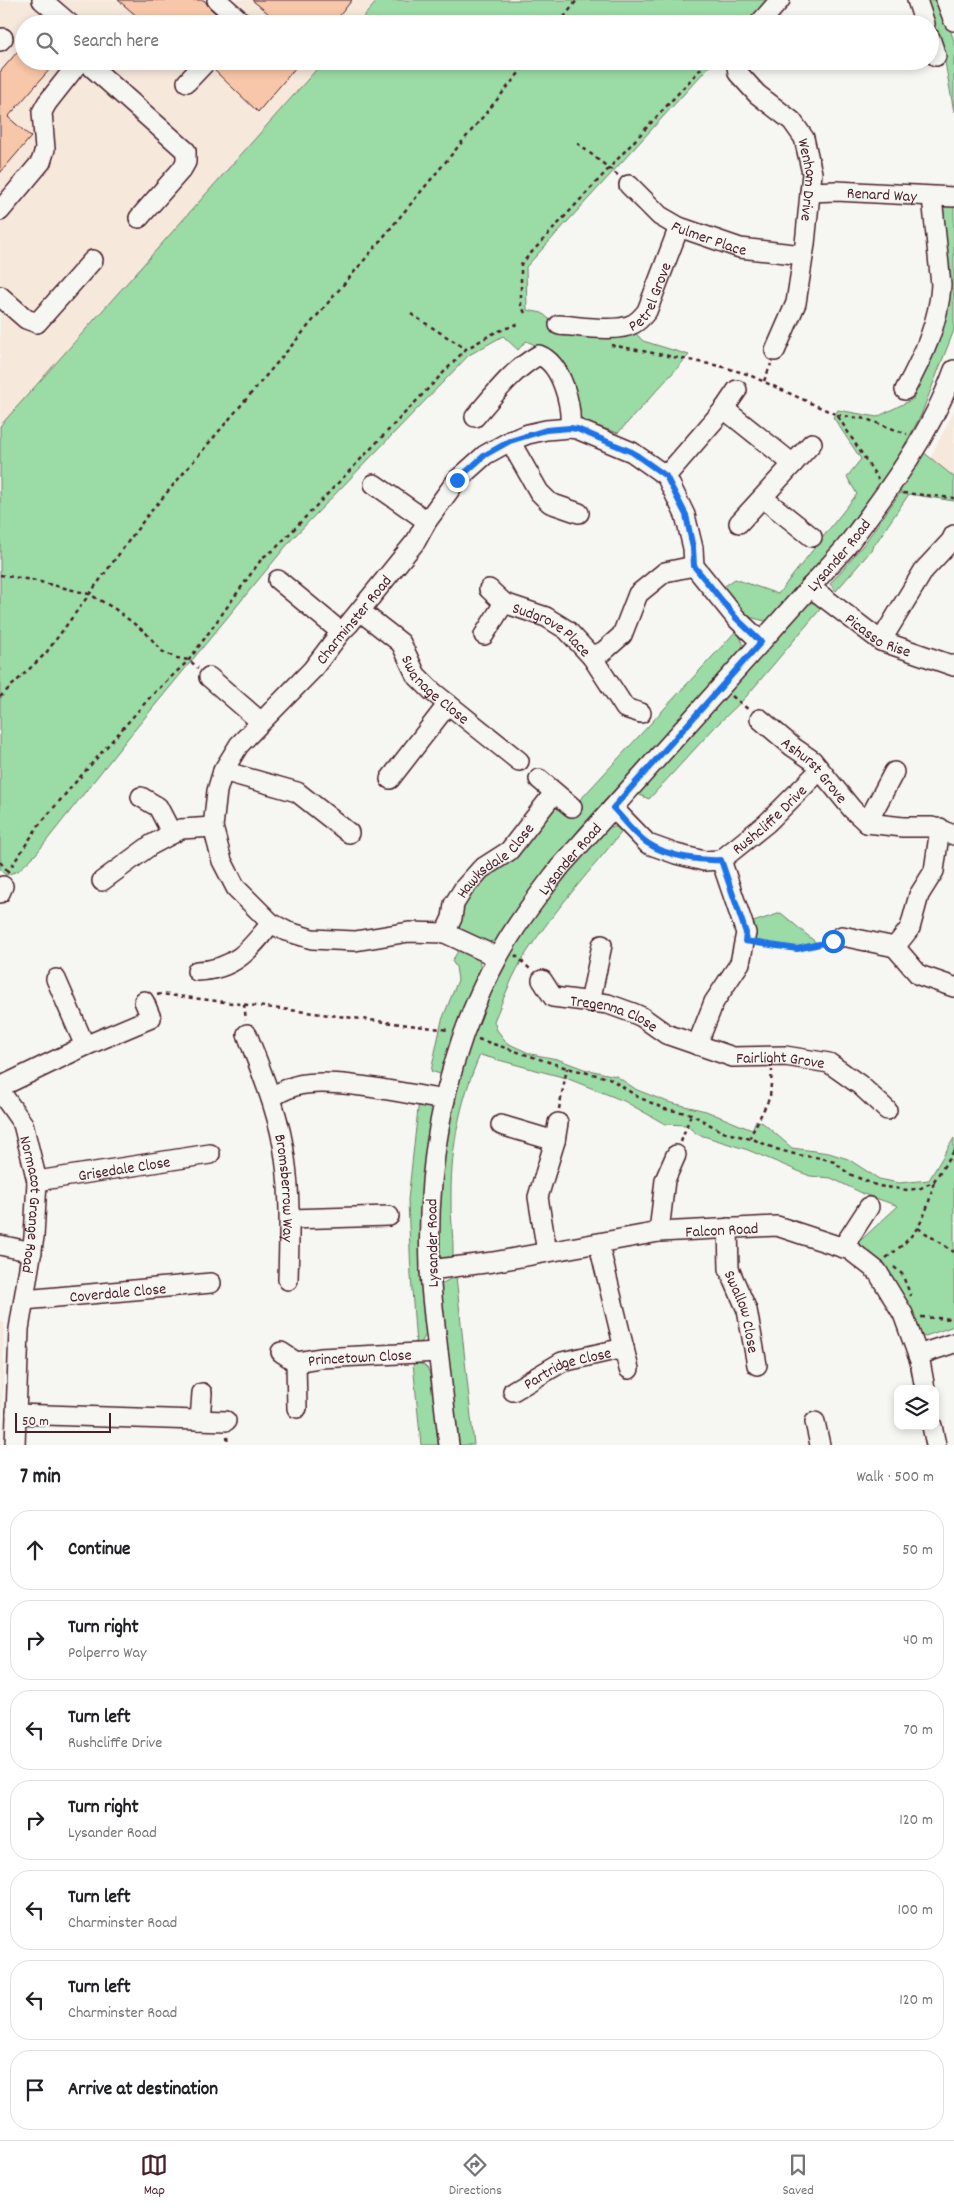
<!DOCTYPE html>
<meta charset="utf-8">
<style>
:root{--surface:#fff;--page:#f2f2f2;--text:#202124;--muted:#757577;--line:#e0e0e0;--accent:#4a1f2b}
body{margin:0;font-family:Dekko,sans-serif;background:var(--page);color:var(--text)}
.controls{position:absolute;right:15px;bottom:15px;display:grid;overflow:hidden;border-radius:10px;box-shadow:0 2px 8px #0003}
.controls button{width:45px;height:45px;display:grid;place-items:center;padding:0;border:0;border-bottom:1px solid var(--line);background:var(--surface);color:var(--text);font:25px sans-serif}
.scale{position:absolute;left:15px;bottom:12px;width:96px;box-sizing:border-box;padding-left:5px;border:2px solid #4a1f2b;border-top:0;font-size:14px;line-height:18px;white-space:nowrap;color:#4a1f2b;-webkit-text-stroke:4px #f6f6f2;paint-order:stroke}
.stop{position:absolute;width:15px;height:15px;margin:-11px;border:4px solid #1a73e8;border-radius:50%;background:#fff}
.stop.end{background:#1a73e8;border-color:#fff;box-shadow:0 1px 5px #0008}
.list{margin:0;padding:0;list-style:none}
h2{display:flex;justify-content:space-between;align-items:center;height:65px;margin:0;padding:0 20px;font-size:21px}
h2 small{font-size:16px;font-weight:400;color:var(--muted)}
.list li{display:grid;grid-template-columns:32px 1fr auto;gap:15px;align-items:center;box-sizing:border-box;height:80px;margin:0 10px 10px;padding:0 10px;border:1px solid var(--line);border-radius:20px}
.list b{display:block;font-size:19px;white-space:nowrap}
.list p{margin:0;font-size:16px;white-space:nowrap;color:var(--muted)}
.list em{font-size:16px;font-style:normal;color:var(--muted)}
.icon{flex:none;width:28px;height:28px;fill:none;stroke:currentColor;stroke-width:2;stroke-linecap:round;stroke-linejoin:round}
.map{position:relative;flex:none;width:954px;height:1445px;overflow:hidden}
.search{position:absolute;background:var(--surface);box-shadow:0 2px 8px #0003;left:15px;right:15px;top:15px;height:55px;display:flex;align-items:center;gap:12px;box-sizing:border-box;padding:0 18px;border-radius:28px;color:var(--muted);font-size:19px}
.sheet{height:695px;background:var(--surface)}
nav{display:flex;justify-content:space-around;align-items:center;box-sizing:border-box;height:70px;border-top:1px solid var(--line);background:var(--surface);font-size:14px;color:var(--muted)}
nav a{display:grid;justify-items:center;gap:2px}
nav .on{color:var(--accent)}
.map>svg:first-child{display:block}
</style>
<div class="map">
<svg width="954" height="1445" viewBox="0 0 954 1445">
<rect width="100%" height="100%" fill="#f6f6f2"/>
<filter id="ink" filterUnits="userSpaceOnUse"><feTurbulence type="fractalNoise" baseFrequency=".02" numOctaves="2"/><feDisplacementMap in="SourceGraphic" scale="10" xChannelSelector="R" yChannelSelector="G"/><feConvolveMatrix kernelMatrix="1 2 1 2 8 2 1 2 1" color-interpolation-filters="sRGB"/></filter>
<g filter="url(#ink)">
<g fill="#f7e8dc">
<path d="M0,0h378l-21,24h-333v37h300l-324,365z"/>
<path d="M954,411v66l-24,-19z"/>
<path d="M0,1321l4,2 -3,122h-1z"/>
</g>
<g fill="#9bdba5" stroke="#727d68">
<path d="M378,0h403l-21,24h-403z"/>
<path d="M922,0h18l14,41v71l-9,-50z"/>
<path d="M324,61h390l-188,206 1,43 15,3 13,11 74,2 14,15 46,14 -71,78 -40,-13 -36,-72 -16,-7 -8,9 -15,-14 -34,19 -177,184 -164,199 -92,116 -18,17 -12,4 -6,-5v-444z"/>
<path d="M954,203v127l-33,85 -19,35 -21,33 -55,73 -57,66 -24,-6 -26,-26 16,-11 43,15 79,-100 -10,-17 14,-18 -28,-42 5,-7 39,7 36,-18 21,-52 5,-128 4,-11z"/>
<path d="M922,451l32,26v24l-45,-7 -40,59 -33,38 -6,-7 34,-40 36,-51h4l-6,-2z"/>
<path d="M806,602l9,1 8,3 -78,92 -31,30 -65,71 -14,-6z"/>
<path d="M737,630l7,16 -164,182 -41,53 -41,60 -17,1 -22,-11 -3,-7 9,-25 88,-93h18l8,-5z"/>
<path d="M605,826l20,2c-33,41 -69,80 -98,124 -14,21 -23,46 -33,69l3,9 10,13 24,11 26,5 27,10 32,7 21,14 31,12 38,9 46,19 4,-10 7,3 29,25 37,5 19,6 31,20 20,4 30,-3 25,-42v188l-40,14 -11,-26 -53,-64 48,-44 -34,-12 -33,-16 -21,-2 -62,-26 -51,-16 -11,-9 -21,-1 -41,-23 -58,-23 -86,-23c-19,42 -29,92 -29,139 -1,22 3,43 2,65l-14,-2c-1,-15 -4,-30 -4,-45 4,-109 44,-222 107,-311 18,-26 42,-50 63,-75z"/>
<path d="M781,913l38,32 -22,4 -52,-8 -1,-16z"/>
<path d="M460,948l19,11 2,12 -38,104 -12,-4 11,-51 16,-40 -2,-13 -4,-6z"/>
<path d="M419,1100l9,6 5,7 -7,38 -5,49 1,76 4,58 -6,11h-4l-5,-69 -3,-76z"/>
<path d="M456,1276l18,169h-19l-16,-153 2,-8z"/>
<path d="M413,1363c5,1 10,0 14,5 7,8 10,63 11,77h-17z"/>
</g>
<g fill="#f8c6a8" stroke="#4a1f2b">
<path d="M118,0h86l6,8 13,12 -3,4h-74z"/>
<path d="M252,0h100l-19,24h-62l4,-5z"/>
<path d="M24,44v17h33l-49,56 23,20 -31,36v-101z"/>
<path d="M219,61h82l-43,51 -44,-42z"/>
</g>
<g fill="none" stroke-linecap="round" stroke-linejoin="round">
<g stroke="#4a1f2b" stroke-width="22">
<g id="minor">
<path d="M42,0l28,24"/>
<path d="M217,0l27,24"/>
<path d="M917,0l8,24"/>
<path d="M946,0l8,21"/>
<path d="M759,24l21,-24"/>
<path d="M930,38l6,18"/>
<path d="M0,41l3,-3"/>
<path d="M85,61l101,90v11l-4,7 -43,49"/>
<path id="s1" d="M736,61l2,12 19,21 35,27 12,17 8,35 -7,71 -9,59 -21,48"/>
<path d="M187,82l20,-21"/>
<path id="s2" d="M629,185l31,31 19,11 61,21 63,7"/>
<path id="s3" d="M810,192l26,-1 118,6"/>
<path d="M0,211l41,-49 4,-13 -3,-37 5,-9 33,-42"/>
<path d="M0,296l26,23 11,4 56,-63"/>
<path id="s4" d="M559,325c19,1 58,8 74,-1 6,-3 10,-8 14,-13l32,-84"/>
<path d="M905,390c18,-33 34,-68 36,-105l-9,-88"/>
<path d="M724,409l69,55"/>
<path d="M475,417c19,-22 38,-48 64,-62 23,9 33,50 31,73"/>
<path d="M510,441l29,51 11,11 29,10"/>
<path d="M666,476l58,-67 13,-19"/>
<path d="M374,484l53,37"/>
<path d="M763,498l49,39"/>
<path d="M739,523l73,-80"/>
<path d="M278,580l63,52"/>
<path id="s5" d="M810,587l71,54 73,25"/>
<path id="s6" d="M489,589l15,14 42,14 21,13 25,27 12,-6 18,-16 16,-41 27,-22 29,-6"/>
<path id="s7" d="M360,611l41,32 15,32 17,17 86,69"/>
<path d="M484,635l20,-32"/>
<path d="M881,641l43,-71 27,-29 3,-6"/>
<path d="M592,657l33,51 16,5"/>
<path d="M209,677l52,45"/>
<path id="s8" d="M760,719l33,28 19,13 40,49 15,14"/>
<path d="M223,771l74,21 52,41"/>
<path d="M390,779l58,-75"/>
<path d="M539,779l33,28"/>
<path d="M141,797l17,10 14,27"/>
<path id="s9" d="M613,808l35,36 28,10 28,7 17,-1 46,-37 52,-52"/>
<path d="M867,823l36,4h29l22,8"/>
<path d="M867,823l27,-51"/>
<path d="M940,828l-6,43 -15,24 -9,33 -15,19 24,28 35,12"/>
<path d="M102,881l49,-36 30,-16 32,-2"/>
<path d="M0,893l3,-7"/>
<path id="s10" d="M445,933l7,-15 2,-14 10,-16 17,-19 28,-18 45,-58"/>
<path d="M833,941l9,-5 53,11"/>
<path id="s11" d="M497,957l-52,-24 -36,-1 -54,9 -43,-2 -26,-8 -15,-8 -35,-35 -14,-27 -9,-34 4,-36 6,-20 16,-26 73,-75 29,-38 8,-8 67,-83 11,-20 30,-41 28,-25 25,-14 18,-7 18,-4 24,-2 7,1 55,23 34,24 19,39 8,33 1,18 42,52 25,24"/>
<path d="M197,971c37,-1 53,-21 74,-48"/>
<path d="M56,979l29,67"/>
<path id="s12" d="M542,980l11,17 55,7 25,9 9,4 24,17 67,23 52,-1 44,7 31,22 27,25"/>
<path d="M590,1002l12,-57"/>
<path id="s13" d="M247,1034c15,40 33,82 38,124 6,41 4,81 3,122"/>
<path d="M697,1045l17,-43 26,-39 6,-30 -25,-73"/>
<path d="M0,1087l85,-41 66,-28 -7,-17"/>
<path id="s14" d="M0,1091l23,33 14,57 -3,56 -15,92 -4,116"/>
<path d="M271,1098c7,-5 15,-9 24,-12 36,-10 111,8 150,14"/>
<path d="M501,1125l54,16 -17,56 9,55"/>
<path d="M555,1141l3,-18"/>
<path id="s15" d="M37,1181l173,-27"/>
<path d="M290,1219l99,-3"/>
<path id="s16" d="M728,1228l1,41 18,41 10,55"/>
<path d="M659,1232l6,-52 11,-25"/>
<path d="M0,1245l32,7"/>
<path d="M599,1245l30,124"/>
<path d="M843,1247l26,-40"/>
<path id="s17" d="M430,1270l63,-8 166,-30 118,-6 73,24 27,21 26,43 17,47 5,28"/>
<path id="s18" d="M24,1300l187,-17"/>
<path d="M281,1352l15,10"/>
<path d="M918,1355l36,-12"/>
<path id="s19" d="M513,1391l49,-29 62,-14"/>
<path id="s20" d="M297,1408l-1,-46 24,-4 118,-6"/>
<path d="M16,1414l210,7"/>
<path d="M200,1420l2,-27"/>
<path d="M815,1422l5,23"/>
<path d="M932,1426l4,19"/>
<path id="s21" d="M449,1445c-4,-31 -7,-63 -11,-94 -3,-28 -7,-55 -8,-83 -4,-108 16,-215 68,-311 17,-32 40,-61 62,-90l286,-320c41,-55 84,-111 108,-177"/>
</g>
</g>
<g stroke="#4a1f2b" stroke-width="2.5" stroke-dasharray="4 4" stroke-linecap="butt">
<path d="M689,19l5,5"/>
<path d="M559,24l18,-24"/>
<path d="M577,143l42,33"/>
<path d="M525,313l-4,-8v-41l187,-203"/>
<path d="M411,314l55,35"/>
<path d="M611,345l109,21 27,8 90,41 41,64"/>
<path d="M764,381l7,-17"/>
<path d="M837,415l29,4 41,15"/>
<path d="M903,493l51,5"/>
<path d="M0,575l32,5 57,14 26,15 31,24 17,19 14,6 12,2 9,8"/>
<path d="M732,696l17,14"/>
<path d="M0,697l46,-44 101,-137 219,-258 163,-197"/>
<path d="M0,862l7,8 -1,3"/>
<path d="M7,873l32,-48 35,-41 78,-89 37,-35 74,-103 11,-7 192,-201 28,-16 26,-10"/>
<path d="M758,944l39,5 22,-4"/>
<path d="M515,955l16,15"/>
<path d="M157,995l4,-1 288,36"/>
<path d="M244,1004l2,16"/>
<path d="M478,1039l89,29 42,10 29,19 27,12 26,5 32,18 32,8 21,9 22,6 24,3 12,4 15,12 29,12 30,4 13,-2 13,-7 20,-30"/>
<path d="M559,1109l8,-41"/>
<path d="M749,1139l21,-42 2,-27"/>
<path d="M681,1142l10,-28"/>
<path d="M918,1228l36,24"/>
<path d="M886,1258c32,-23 40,-39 48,-77"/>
<path d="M894,1267l8,7 9,22"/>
<path d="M921,1317l33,2"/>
<path d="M227,1437l1,8"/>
</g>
<use href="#minor" stroke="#f6f6f2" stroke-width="19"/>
</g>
</g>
<g fill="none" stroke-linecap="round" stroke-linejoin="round" filter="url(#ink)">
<path stroke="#1a73e8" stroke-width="6" d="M457,480l28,-25 25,-14 36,-11 24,-2 7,1 55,23 34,24 20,39 7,33 1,18 42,52 25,24 -148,166c10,10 24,29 36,36 18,12 50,17 72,16l25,73 -1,8 52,8 36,-8"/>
</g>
<g text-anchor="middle" stroke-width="4" stroke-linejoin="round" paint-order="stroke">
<g font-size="16" fill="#4a1f2b" stroke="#f6f6f2">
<text dy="6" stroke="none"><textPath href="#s1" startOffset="148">Wenham Drive</textPath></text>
<text dy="6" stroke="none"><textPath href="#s3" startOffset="72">Renard Way</textPath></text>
<text dy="6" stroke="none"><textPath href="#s2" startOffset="98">Fulmer Place</textPath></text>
<text dy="6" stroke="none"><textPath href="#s4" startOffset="108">Petrel Grove</textPath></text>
<text dy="6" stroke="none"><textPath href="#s21" startOffset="1028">Lysander Road</textPath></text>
<text dy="6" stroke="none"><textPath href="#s11" startOffset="608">Charminster Road</textPath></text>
<text dy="6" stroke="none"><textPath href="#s6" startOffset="76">Sudgrove Place</textPath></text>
<text dy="6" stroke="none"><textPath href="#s5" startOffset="84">Picasso Rise</textPath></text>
<text dy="6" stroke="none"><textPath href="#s7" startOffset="111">Swanage Close</textPath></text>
<text dy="6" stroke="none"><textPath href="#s8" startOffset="75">Ashurst Grove</textPath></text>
<text dy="6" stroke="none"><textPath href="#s9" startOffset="189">Rushcliffe Drive</textPath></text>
<text dy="6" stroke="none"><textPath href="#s21" startOffset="622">Lysander Road</textPath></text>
<text dy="6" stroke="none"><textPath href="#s10" startOffset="91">Hawksdale Close</textPath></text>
<text dy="6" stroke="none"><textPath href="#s12" startOffset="84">Tregenna Close</textPath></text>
<text dy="6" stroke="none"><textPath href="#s12" startOffset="260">Fairlight Grove</textPath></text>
<text dy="6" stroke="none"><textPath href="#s15" startOffset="88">Grisedale Close</textPath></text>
<text dy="6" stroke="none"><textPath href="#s13" startOffset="160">Bromsberrow Way</textPath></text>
<text dy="6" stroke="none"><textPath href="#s14" startOffset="122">Normacot Grange Road</textPath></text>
<text dy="6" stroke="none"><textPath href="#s17" startOffset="295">Falcon Road</textPath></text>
<text transform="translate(431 1243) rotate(-91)" y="6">Lysander Road</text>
<text dy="6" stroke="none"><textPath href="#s18" startOffset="94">Coverdale Close</textPath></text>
<text dy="6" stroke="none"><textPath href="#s16" startOffset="86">Swallow Close</textPath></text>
<text dy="6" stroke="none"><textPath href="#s20" startOffset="110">Princetown Close</textPath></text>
<text dy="6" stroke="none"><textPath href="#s19" startOffset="60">Partridge Close</textPath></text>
</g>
</g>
</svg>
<div class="controls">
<button><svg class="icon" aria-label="layers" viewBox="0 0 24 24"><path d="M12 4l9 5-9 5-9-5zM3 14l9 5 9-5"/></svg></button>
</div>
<div class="scale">50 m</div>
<div class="stop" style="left:833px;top:941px"></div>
<div class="stop end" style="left:457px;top:480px"></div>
<div class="search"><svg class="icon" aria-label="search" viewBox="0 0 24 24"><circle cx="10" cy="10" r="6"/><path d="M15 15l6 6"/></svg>Search here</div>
</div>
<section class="sheet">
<h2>7 min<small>Walk · 500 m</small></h2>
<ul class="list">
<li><svg class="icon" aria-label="ahead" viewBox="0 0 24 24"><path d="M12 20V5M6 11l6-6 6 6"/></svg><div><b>Continue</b></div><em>50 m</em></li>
<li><svg class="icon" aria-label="right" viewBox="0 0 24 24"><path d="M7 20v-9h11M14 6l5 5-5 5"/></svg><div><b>Turn right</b><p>Polperro Way</p></div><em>40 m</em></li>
<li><svg class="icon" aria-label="left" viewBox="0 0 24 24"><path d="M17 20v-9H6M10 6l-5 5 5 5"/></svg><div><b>Turn left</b><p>Rushcliffe Drive</p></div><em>70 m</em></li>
<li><svg class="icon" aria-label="right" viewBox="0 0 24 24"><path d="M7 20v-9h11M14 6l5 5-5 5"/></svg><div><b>Turn right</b><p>Lysander Road</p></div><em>120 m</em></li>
<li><svg class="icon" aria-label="left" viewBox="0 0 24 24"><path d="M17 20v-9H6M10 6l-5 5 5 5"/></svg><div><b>Turn left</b><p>Charminster Road</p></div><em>100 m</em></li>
<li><svg class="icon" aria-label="left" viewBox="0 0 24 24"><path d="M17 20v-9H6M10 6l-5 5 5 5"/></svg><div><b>Turn left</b><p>Charminster Road</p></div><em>120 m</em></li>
<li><svg class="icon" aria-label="arrive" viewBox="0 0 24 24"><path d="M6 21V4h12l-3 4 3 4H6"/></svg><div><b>Arrive at destination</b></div></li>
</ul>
</section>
<nav>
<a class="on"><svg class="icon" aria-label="map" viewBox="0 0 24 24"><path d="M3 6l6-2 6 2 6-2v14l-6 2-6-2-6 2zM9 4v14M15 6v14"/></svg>Map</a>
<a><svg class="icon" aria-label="directions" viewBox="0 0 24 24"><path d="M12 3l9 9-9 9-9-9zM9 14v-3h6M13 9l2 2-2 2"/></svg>Directions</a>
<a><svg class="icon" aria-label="saved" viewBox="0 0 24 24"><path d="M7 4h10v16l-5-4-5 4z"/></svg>Saved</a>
</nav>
